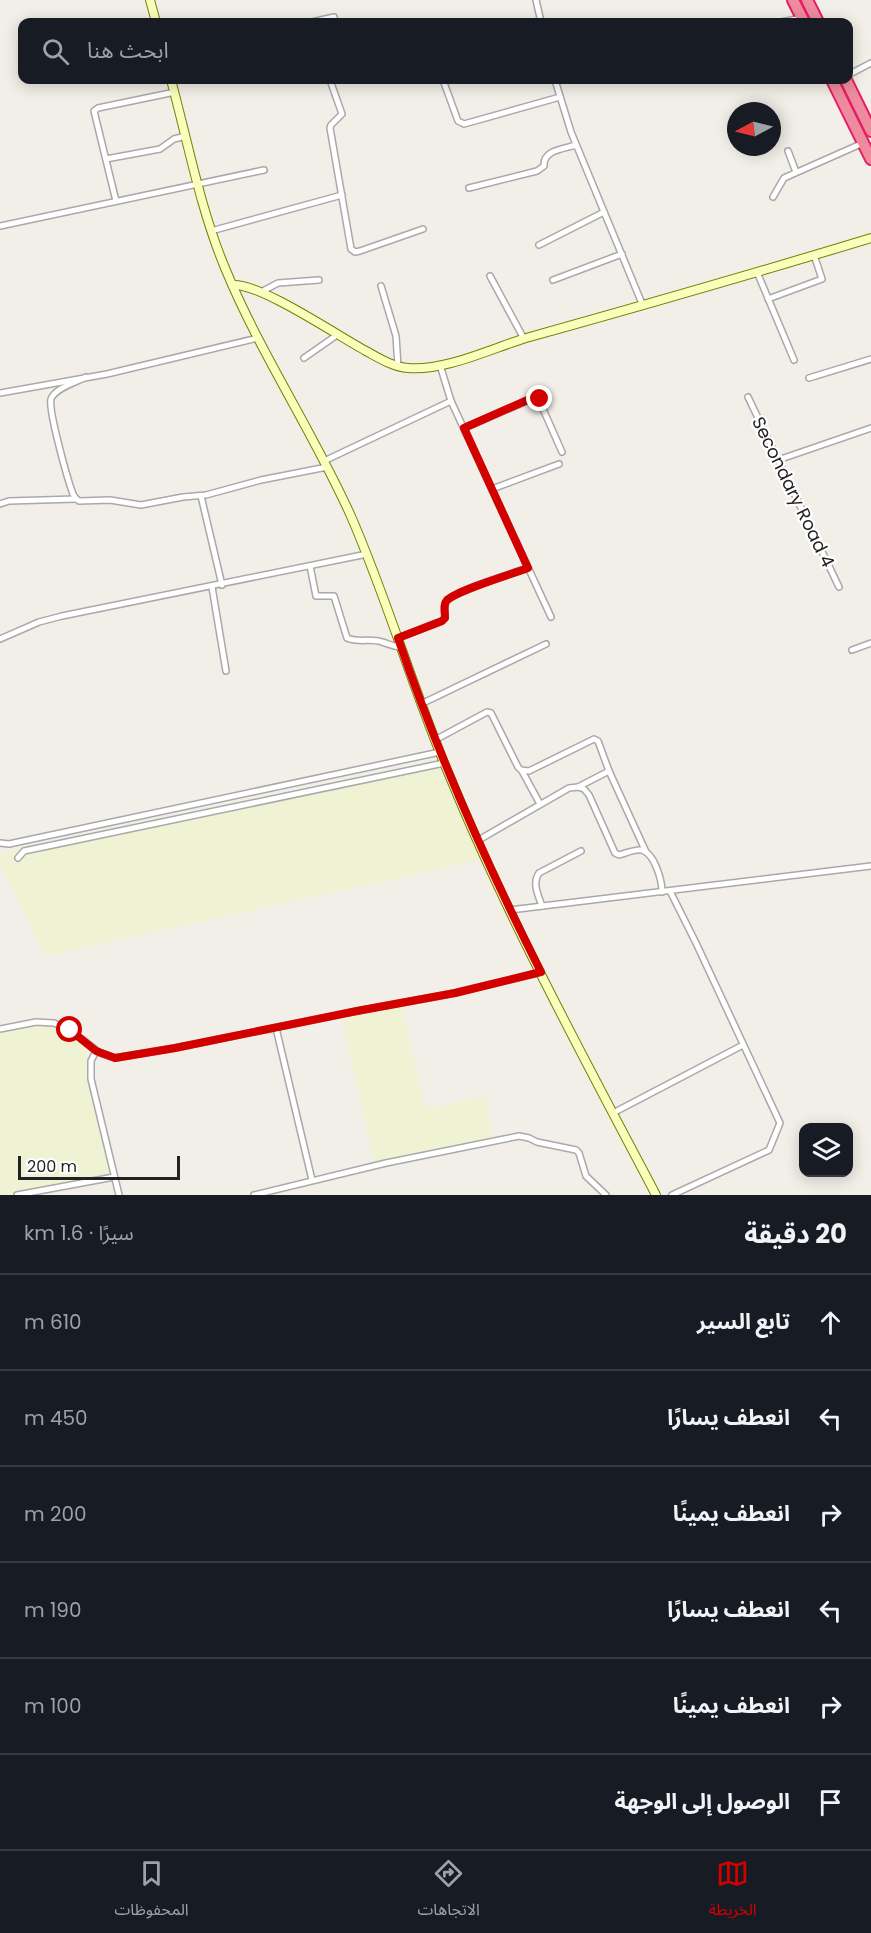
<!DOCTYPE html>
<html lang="ar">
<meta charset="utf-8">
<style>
:root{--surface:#171b24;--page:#20242c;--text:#f1f3f6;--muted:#9ea1a6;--line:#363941;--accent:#d30000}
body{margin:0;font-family:Poppins,"Noto Sans Arabic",sans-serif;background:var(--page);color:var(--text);direction:rtl}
.controls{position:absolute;right:18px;bottom:18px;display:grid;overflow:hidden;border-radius:12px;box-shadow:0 3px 15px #0003}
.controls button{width:54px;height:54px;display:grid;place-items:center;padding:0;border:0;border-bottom:2px solid var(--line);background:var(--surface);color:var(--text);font:30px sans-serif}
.compass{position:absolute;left:727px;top:102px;width:54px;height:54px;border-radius:50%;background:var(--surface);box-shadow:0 3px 15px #0003;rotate:263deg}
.scale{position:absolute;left:18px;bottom:15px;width:162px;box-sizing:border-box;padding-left:6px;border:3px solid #222;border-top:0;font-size:16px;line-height:21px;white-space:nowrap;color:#222;-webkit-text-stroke:4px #fff;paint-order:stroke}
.stop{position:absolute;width:18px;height:18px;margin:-14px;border:4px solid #d30000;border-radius:50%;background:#fff}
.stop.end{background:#d30000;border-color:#fff;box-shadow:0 2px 6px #0008}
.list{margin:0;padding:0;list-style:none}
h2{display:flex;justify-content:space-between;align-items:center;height:78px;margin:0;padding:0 24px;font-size:26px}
h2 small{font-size:20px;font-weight:400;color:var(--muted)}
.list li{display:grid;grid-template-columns:39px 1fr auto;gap:18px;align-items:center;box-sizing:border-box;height:96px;padding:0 24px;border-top:2px solid var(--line)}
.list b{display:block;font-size:22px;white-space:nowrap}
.list em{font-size:20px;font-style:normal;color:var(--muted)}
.icon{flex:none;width:33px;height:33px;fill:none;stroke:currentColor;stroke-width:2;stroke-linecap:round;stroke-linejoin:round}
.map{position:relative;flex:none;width:871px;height:1195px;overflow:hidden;direction:ltr}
.search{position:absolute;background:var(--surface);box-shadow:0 3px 15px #0003;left:18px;right:18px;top:18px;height:66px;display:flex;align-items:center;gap:15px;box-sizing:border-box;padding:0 21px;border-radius:12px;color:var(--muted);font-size:22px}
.sheet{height:654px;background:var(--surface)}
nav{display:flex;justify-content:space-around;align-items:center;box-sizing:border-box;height:84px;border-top:2px solid var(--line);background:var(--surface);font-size:16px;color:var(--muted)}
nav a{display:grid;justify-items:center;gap:3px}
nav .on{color:var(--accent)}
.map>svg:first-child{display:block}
</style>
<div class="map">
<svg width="871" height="1195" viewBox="0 0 871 1195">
<rect width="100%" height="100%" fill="#f2efe8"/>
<g fill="#eff2d3">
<path d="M436,762l44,98 -435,96 -45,-91v-12z"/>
<path d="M401,1006l24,100 9,2 52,-13 7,43 -119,24 -32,-144z"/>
<path d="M36,1023l15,2 15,6 21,17 2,29 24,99 -97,19h-16v-164z"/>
</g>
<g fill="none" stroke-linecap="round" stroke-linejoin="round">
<g stroke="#a9a9a9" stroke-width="8">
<g id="street">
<path d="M536,0l5,22"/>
<path d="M312,22l22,-5"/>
<path d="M781,22l21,-4"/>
<path d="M848,75l23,-12"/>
<path d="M330,80l12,34 -11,11 -1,3 21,121 4,3 5,-1 63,-22"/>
<path d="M443,80l15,41 6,3 96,-27"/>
<path d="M555,80l16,52 72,174"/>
<path d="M788,151l8,21"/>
<path d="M106,159l54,-10 14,-10 12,-3"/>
<path d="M469,188l68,-17 7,-5c-1,-16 19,-17 32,-21"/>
<path d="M773,197l11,-19 79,-35"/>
<path d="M116,201l-22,-90 4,-3 77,-16"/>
<path d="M0,226l264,-56"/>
<path d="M211,231l131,-36"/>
<path d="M539,245l65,-33"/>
<path d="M757,272l37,88"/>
<path d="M490,276l34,63"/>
<path d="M553,280l69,-26"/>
<path d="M381,286l15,50 2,31"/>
<path d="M261,292l17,-9 41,-3"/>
<path d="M768,299l54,-20 -8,-24"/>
<path d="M304,358l33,-23"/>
<path d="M440,365l11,36 100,216"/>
<path d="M86,377c-9,5 -31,11 -35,22 -3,11 17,82 22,95 2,5 3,4 6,7l31,-1 31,5 42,-8 23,-2 55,-15 66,-13"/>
<path d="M809,378l62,-19"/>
<path d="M0,393l107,-19 151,-36"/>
<path d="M748,397l91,190"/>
<path d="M464,428l72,-31 3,3 23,52"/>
<path d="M778,460l93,-32"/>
<path d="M324,461l127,-60"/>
<path d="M492,489l67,-25"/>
<path d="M201,496l21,89"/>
<path d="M0,504l9,-3 67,-2"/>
<path d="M310,566l6,30h18l13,42c12,5 24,0 35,4 8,2 11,5 19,5"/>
<path d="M212,587l14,84"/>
<path d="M398,638l44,-17 3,-3c0,-6 -2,-14 3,-18 11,-11 63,-26 80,-32"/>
<path d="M0,639l39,-17 23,-6 305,-62"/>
<path d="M852,650l19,-7"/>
<path d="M421,704l125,-60"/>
<path d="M435,740l52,-28 4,1 27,54 3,3 8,1 65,-32 4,2 11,30"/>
<path d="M522,771l18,33"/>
<path d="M578,787l31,-16 37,81"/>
<path d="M477,841l92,-53 9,-1 6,2 5,6 26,58 4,2c7,-2 16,-6 23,-5 13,4 20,31 20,42"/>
<path d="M0,843l9,1 431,-92"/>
<path d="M18,858l6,-7 420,-88"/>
<path d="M670,891l26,52 84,180 -11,27 -97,45"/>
<path d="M542,906c-4,-11 -10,-23 -3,-33l42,-22"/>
<path d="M510,910l361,-44"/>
<path d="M276,1028l36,152"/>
<path d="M0,1029l36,-7 18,1 16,7 30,23 15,5 60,-10 182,-37 98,-18 86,-21"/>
<path d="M96,1051l-5,10v18l28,116"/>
<path d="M613,1113l130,-68"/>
<path d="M17,1195l97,-18"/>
<path d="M254,1195l132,-32 133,-27 10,2 8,4 39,8 3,3 7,23 20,19"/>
</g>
</g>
<g stroke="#738100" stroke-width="10">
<g id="secondary">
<path d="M150,0l6,22"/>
<path d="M171,80c17,62 29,128 54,188 35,85 87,162 125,246 38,86 63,177 100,263 59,144 134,281 206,418"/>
<path d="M233,285c27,-2 105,51 133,66 13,7 27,16 42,17 37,3 82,-19 118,-30 115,-32 230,-65 345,-100"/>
</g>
</g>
<g stroke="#e71e63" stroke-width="14">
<g id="highway">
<path d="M793,0l11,22"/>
<path d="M807,0l11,22"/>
<path d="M832,80l39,79"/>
<path d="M846,80l25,51"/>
</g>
</g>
<use href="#street" stroke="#fff" stroke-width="5"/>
<use href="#secondary" stroke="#fafeba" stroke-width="8"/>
<use href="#highway" stroke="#ed8c9e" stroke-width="10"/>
</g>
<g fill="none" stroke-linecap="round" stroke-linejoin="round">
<path stroke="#d30000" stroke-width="8" d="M70,1030l26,21 19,7 60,-10 182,-37 98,-18 86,-21c-55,-109 -104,-219 -143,-334l44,-17 3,-3c0,-6 -2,-14 2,-18 11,-10 65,-26 81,-32l-64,-140 68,-30 4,-1 4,2"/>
</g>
<g text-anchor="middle" stroke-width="4.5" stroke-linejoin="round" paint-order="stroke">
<g font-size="18" fill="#222" stroke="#fff">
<text transform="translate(793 492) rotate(64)" y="6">Secondary Road 4</text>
</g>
</g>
</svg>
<div class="controls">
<button><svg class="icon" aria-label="layers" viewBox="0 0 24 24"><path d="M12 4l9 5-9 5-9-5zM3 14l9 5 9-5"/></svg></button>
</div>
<svg class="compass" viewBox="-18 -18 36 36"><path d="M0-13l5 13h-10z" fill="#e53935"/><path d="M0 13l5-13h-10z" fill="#9ea1a6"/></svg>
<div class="scale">200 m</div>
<div class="stop" style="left:70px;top:1030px"></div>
<div class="stop end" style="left:540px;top:399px"></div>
<div class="search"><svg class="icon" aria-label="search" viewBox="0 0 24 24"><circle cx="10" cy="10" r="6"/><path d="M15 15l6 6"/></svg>ابحث هنا</div>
</div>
<section class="sheet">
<h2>20 دقيقة<small>سيرًا · 1.6 km</small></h2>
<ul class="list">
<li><svg class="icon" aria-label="ahead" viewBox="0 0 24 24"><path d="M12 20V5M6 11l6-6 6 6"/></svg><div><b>تابع السير</b></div><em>610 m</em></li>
<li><svg class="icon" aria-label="left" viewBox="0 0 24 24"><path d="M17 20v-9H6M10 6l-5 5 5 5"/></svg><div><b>انعطف يسارًا</b></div><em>450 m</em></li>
<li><svg class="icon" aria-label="right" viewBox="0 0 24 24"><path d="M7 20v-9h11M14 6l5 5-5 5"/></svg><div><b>انعطف يمينًا</b></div><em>200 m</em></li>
<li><svg class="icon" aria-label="left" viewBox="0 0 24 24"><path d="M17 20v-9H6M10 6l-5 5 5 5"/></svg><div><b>انعطف يسارًا</b></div><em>190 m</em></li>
<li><svg class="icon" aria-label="right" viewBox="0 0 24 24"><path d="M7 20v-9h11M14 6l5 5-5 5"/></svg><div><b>انعطف يمينًا</b></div><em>100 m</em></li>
<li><svg class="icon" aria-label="arrive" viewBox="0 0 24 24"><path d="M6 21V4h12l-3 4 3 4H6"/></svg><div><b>الوصول إلى الوجهة</b></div></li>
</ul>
</section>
<nav>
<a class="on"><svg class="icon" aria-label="map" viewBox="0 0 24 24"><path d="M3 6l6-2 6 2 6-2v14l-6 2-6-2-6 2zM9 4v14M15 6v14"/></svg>الخريطة</a>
<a><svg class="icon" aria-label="directions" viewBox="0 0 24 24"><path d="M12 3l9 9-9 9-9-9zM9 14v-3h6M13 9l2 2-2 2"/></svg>الاتجاهات</a>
<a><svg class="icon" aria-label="saved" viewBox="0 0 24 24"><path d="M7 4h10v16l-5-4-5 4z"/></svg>المحفوظات</a>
</nav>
